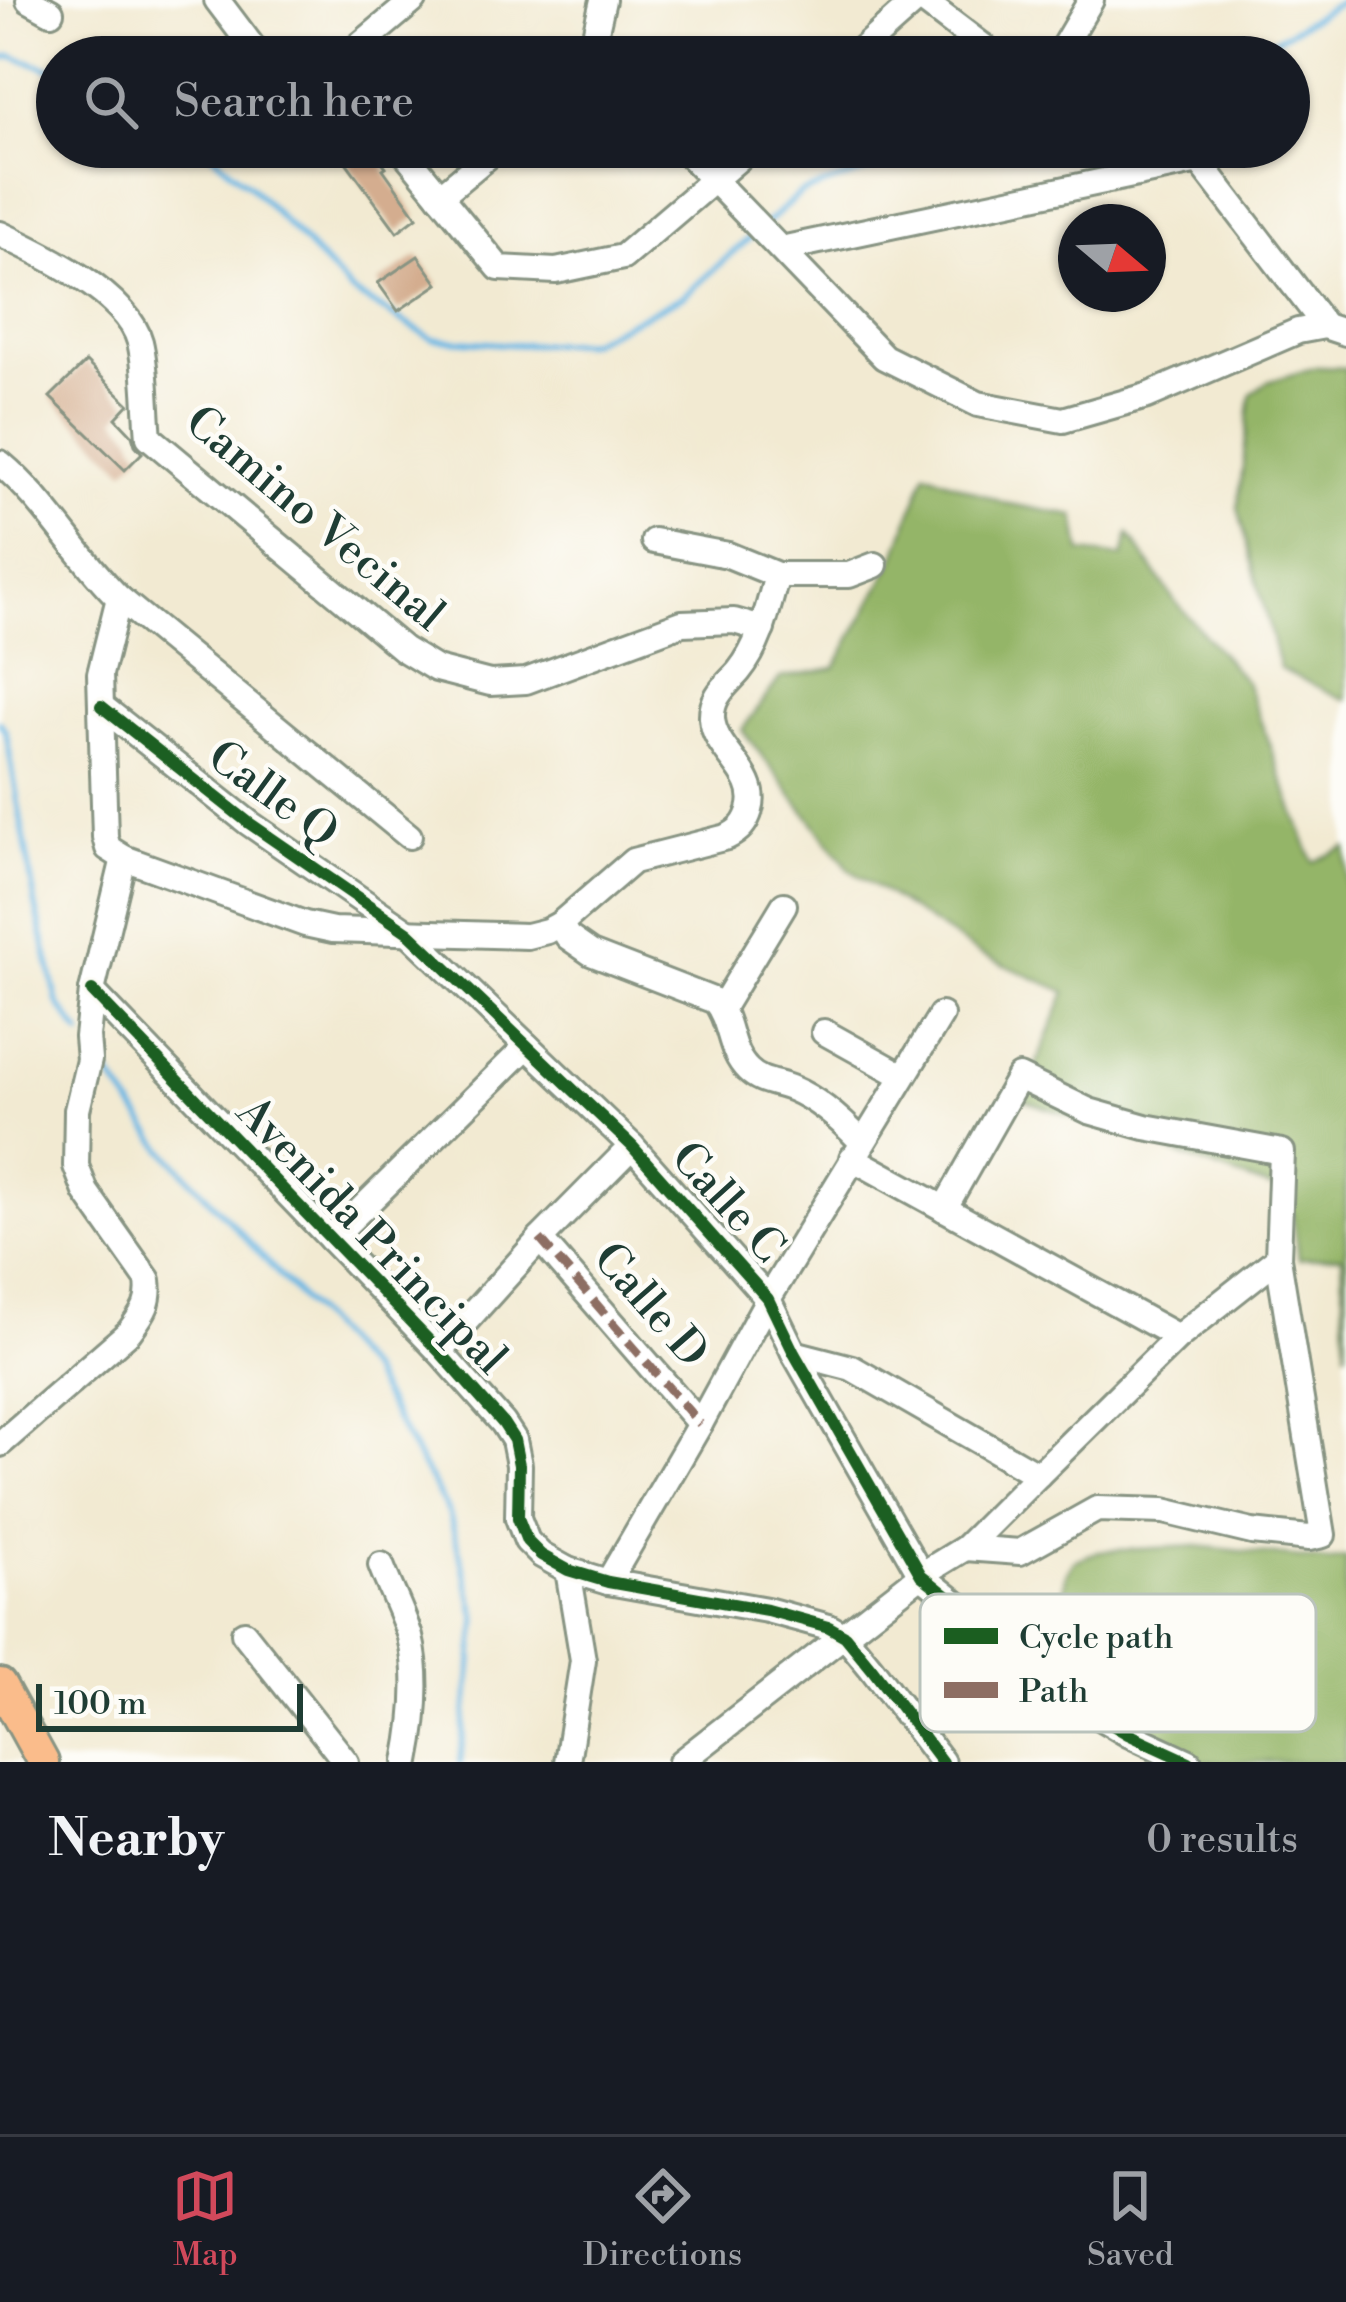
<!DOCTYPE html>
<style>
:root{--surface:#171b24;--page:#242831;--text:#f1f3f6;--muted:#9ea1a6;--line:#363941;--accent:#d1495b}
body{margin:0;font-family:"Libre Bodoni",serif;background:var(--page);color:var(--text)}
.compass{position:absolute;left:1058px;top:204px;width:108px;height:108px;border-radius:50%;background:var(--surface);box-shadow:0 3px 9px #0004;rotate:109deg}
.scale{position:absolute;left:36px;bottom:30px;width:267px;box-sizing:border-box;padding-left:12px;border:6px solid #1f3d34;border-top:0;font-size:33px;line-height:42px;white-space:nowrap;color:#1f3d34;-webkit-text-stroke:9px #fdfcf7;paint-order:stroke}
.list{margin:0;padding:0;list-style:none}
h2{display:flex;justify-content:space-between;align-items:center;height:156px;margin:0;padding:0 48px;font-size:51px}
h2 small{font-size:39px;font-weight:400;color:var(--muted)}
.icon{flex:none;width:66px;height:66px;fill:none;stroke:currentColor;stroke-width:2;stroke-linecap:round;stroke-linejoin:round}
.map{position:relative;flex:none;width:1346px;height:1762px;overflow:hidden}
.search{position:absolute;background:var(--surface);box-shadow:0 3px 9px #0004;left:36px;right:36px;top:36px;height:132px;display:flex;align-items:center;gap:30px;box-sizing:border-box;padding:0 42px;border-radius:66px;color:var(--muted);font-size:45px}
.sheet{height:372px;background:var(--surface)}
nav{display:flex;justify-content:space-around;align-items:center;box-sizing:border-box;height:168px;border-top:3px solid var(--line);background:var(--surface);font-size:33px;color:var(--muted)}
nav a{display:grid;justify-items:center;gap:6px}
nav .on{color:var(--accent)}
.map>svg:first-child{display:block}
</style>
<div class="map">
<svg width="1346" height="1762" viewBox="0 0 1346 1762">
<rect width="100%" height="100%" fill="#fdfcf7"/>
<filter id="ink" filterUnits="userSpaceOnUse"><feTurbulence type="fractalNoise" baseFrequency=".00833" numOctaves="2"/><feDisplacementMap in="SourceGraphic" scale="24" xChannelSelector="R" yChannelSelector="G"/><feConvolveMatrix kernelMatrix="1 2 1 2 8 2 1 2 1" color-interpolation-filters="sRGB"/></filter>
<filter id="wash" filterUnits="userSpaceOnUse"><feTurbulence type="fractalNoise" baseFrequency=".004" numOctaves="4" result="noise"/><feDisplacementMap in="SourceGraphic" scale="48" xChannelSelector="R" yChannelSelector="G"/><feGaussianBlur stdDeviation="2.7" result="paint"/><feColorMatrix in="noise" values="0 0 0 0 0 0 0 0 0 0 0 0 0 0 0 0 0 1.4 0 .05"/><feComposite in="paint" operator="in"/></filter>
<g filter="url(#wash)">
<rect width="100%" height="100%" fill="#f2ead2"/>
<g fill="#94b568" stroke="#5a794e" stroke-width="3">
<path d="M1316,367l30,1v332l-66,-31 -42,-161 13,-114 16,-12z"/>
<path d="M926,472l78,31 71,13 6,36 42,5 6,-23 45,66 72,82 67,180 33,-15v506l-4,-97 -43,3 -10,-65 -267,-95 44,-107 -88,-39 -128,-83 -108,-140 38,-52 55,-10 59,-107z"/>
<path d="M1197,1546l131,15 18,-4v205h-184l-92,-76 -12,-47 8,-65 8,-13 25,-10z"/>
</g>
<g fill="none" stroke-linecap="round" stroke-linejoin="round">
<g stroke="#6ab7e3" stroke-width="6">
<path d="M1245,57l99,-57"/>
<path d="M0,58l12,-2 45,15"/>
<path d="M204,147l47,40 101,105 81,47 87,6 68,-3 96,-46 70,-62"/>
<path d="M764,225l37,-32 116,-39 76,-2 12,-5"/>
<path d="M0,722l6,10 30,175 22,96 23,31"/>
<path d="M99,1060l64,89 206,223 80,141 28,107 -17,142"/>
</g>
</g>
<g id="blocks">
<g fill="#d4ad8f">
<path d="M335,147h36l15,20 -3,2 34,48 -20,15z"/>
<path d="M418,256l20,28 -40,27 -20,-28z"/>
<path d="M86,362l43,42 -13,14 16,17 3,10 7,8 -17,17 -75,-73z"/>
</g>
</g>
</g>
<g filter="url(#ink)">
<use href="#blocks" fill-opacity="0" stroke="#889483" stroke-width="3"/>
<g fill="none" stroke-linecap="round" stroke-linejoin="round">
<g stroke="#889483" stroke-width="30">
<g id="minor">
<path d="M29,0l22,12"/>
<path d="M217,0l43,57"/>
<path d="M922,0l75,57"/>
<path d="M346,57l68,-57"/>
<path d="M590,57l13,-57"/>
<path d="M853,57l64,-57"/>
<path d="M1054,57l7,-6 30,-51"/>
<path d="M400,147l99,121 57,3 67,-14 129,-110"/>
<path d="M682,147l202,210 94,47 85,16 84,-24 151,-65 27,-5 21,7"/>
<path d="M440,196l59,-49"/>
<path d="M0,234c43,20 127,60 140,108 7,28 6,66 9,95l254,212 33,20 54,14 36,-2 156,-58 52,-2 28,8"/>
<path d="M781,249l418,-88 126,165"/>
<path d="M0,463c48,40 75,92 119,135l-19,76 5,163 3,11 16,10 181,66 28,6 194,6 20,-5 13,-7 73,-63 94,-24c12,-6 19,-13 23,-27 11,-36 -36,-58 -38,-92 -1,-22 15,-33 27,-47 22,-27 29,-64 38,-96"/>
<path d="M654,541l74,14 49,20h72l26,-10"/>
<path d="M119,598l290,238"/>
<path d="M101,706l148,117 160,110 223,213 136,153 26,54 127,222 168,136 39,23 61,28"/>
<path d="M560,924l8,13 23,16 124,48c17,20 13,50 33,69 13,13 29,12 45,19 26,11 50,33 69,53"/>
<path d="M92,991l347,360 64,72 11,17 5,25 -1,53 9,23 14,14 27,15 40,12 159,28 62,17 16,9 27,33 70,93"/>
<path d="M721,1009l63,-104"/>
<path d="M824,1032l79,44"/>
<path d="M852,1158l326,179"/>
<path d="M944,1209l75,-132 70,34 56,16 137,25 -4,106 45,277 -14,3 -57,-6 -88,-21 -67,-2 -77,43 -55,-4"/>
<path d="M331,1239l196,-193"/>
<path d="M540,1239l160,185"/>
<path d="M439,1351l101,-112 92,-93"/>
<path d="M794,1353l58,15 186,107 140,-138 100,-79"/>
<path d="M0,1444l129,-112c14,-19 22,-28 19,-52l-62,-88 -10,-26 1,-56 12,-50 -2,-23 5,-46 32,-133"/>
<path d="M381,1565c9,24 22,48 29,72 10,40 5,85 -3,125"/>
<path d="M608,1582l92,-158 68,-125 173,-284"/>
<path d="M244,1633l102,129"/>
<path d="M567,1762l16,-102 -15,-90"/>
<path d="M681,1762l240,-187 44,-27 73,-73"/>
</g>
</g>
<g stroke="#889483" stroke-width="36">
<path id="major" d="M0,1684l43,78"/>
</g>
<use href="#minor" stroke="#fff" stroke-width="24"/>
<use href="#major" stroke="#fabc8b" stroke-width="30"/>
<path stroke="#8d6e63" stroke-width="9" stroke-dasharray="18 9" stroke-linecap="butt" d="M540,1239l160,185"/>
<g stroke="#fdfcf7" stroke-width="20">
<g id="cycleway">
<path d="M101,706l148,117 160,110 223,213 136,153 26,54 127,222 168,136 39,23 61,28"/>
<path d="M92,991l347,360 64,72 11,17 5,25 -1,53 9,23 14,14 27,15 40,12 159,28 62,17 16,9 27,33 70,93"/>
</g>
</g>
<use href="#cycleway" stroke="#1b5e20" stroke-width="12"/>
</g>
</g>
<g text-anchor="middle" stroke-width="9" stroke-linejoin="round" paint-order="stroke">
<g font-size="45" fill="#1f3d34" stroke="#fdfcf7">
<text transform="translate(316 517) rotate(40)" y="16">Camino Vecinal</text>
<text transform="translate(274 793) rotate(36)" y="16">Calle Q</text>
<text transform="translate(729 1201) rotate(48)" y="16">Calle C</text>
<text transform="translate(373 1234) rotate(46)" y="16">Avenida Principal</text>
<text transform="translate(652 1304) rotate(49)" y="16">Calle D</text>
</g>
</g>
<rect x="920" y="1594" width="396" height="138" rx="18" fill="#fdfcf7" stroke="#bac3bc" stroke-width="3"/>
<rect x="944" y="1628" width="54" height="16" fill="#1b5e20"/>
<rect x="944" y="1682" width="54" height="16" fill="#8d6e63"/>
<g font-size="33" fill="#1f3d34">
<text x="1019" y="1648">Cycle path</text>
<text x="1019" y="1702">Path</text>
</g>
</svg>
<svg class="compass" viewBox="-18 -18 36 36"><path d="M0-13l5 13h-10z" fill="#e53935"/><path d="M0 13l5-13h-10z" fill="#9ea1a6"/></svg>
<div class="scale">100 m</div>
<div class="search"><svg class="icon" aria-label="search" viewBox="0 0 24 24"><circle cx="10" cy="10" r="6"/><path d="M15 15l6 6"/></svg>Search here</div>
</div>
<section class="sheet">
<h2>Nearby<small>0 results</small></h2>
<ul class="list">
</ul>
</section>
<nav>
<a class="on"><svg class="icon" aria-label="map" viewBox="0 0 24 24"><path d="M3 6l6-2 6 2 6-2v14l-6 2-6-2-6 2zM9 4v14M15 6v14"/></svg>Map</a>
<a><svg class="icon" aria-label="directions" viewBox="0 0 24 24"><path d="M12 3l9 9-9 9-9-9zM9 14v-3h6M13 9l2 2-2 2"/></svg>Directions</a>
<a><svg class="icon" aria-label="saved" viewBox="0 0 24 24"><path d="M7 4h10v16l-5-4-5 4z"/></svg>Saved</a>
</nav>
